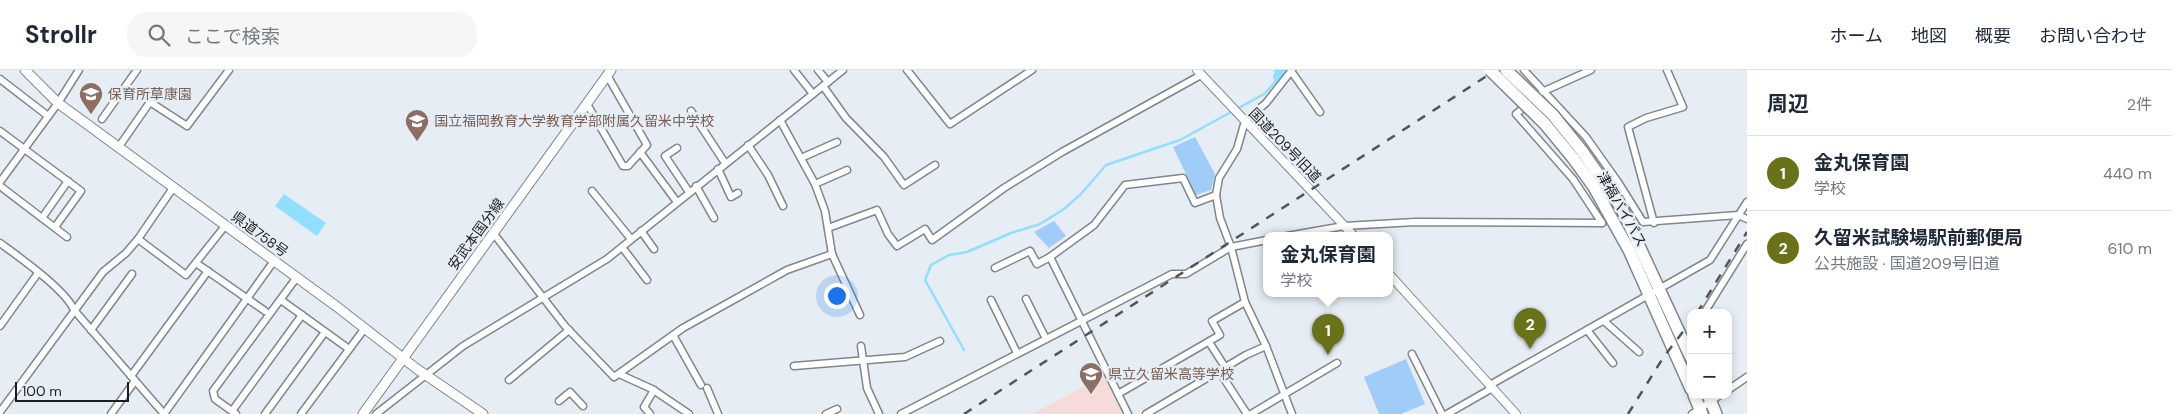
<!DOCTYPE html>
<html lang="ja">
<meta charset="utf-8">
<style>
:root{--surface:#fff;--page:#f6f6f7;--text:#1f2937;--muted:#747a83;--line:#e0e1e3;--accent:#697119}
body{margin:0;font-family:"DM Sans","Noto Sans JP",sans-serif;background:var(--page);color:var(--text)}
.controls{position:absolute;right:15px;bottom:15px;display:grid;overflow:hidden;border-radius:10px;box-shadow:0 2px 8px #0003}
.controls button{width:45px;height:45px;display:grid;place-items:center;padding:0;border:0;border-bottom:1px solid var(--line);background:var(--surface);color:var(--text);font:25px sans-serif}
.scale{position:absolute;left:15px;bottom:12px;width:114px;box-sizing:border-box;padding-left:5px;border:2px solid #1c1f21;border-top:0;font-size:14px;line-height:18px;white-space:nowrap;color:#1c1f21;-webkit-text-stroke:4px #e6edf4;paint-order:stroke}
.you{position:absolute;left:836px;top:225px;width:18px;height:18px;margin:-12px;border:4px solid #fff;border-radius:50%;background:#1a73e8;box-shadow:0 0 0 8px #1a73e833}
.badge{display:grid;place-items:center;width:32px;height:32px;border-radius:50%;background:var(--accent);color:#fff;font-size:16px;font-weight:700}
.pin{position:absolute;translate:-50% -41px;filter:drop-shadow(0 1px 2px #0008)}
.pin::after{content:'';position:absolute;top:26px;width:18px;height:15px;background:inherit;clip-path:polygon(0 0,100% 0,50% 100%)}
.popup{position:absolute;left:1263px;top:162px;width:130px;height:65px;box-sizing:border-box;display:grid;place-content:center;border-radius:10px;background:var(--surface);filter:drop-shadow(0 1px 4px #0005);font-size:16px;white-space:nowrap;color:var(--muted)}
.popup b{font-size:19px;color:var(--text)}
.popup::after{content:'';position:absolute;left:50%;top:100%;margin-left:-10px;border:10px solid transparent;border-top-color:var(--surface)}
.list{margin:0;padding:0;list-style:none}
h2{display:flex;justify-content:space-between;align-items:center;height:65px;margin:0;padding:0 20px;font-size:21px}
h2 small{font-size:16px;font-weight:400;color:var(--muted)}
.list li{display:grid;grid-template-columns:32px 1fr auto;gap:15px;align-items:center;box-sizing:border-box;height:75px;padding:0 20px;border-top:1px solid var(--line)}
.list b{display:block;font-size:19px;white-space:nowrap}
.list p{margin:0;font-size:16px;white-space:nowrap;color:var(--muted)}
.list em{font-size:16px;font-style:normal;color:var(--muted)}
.icon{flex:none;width:28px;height:28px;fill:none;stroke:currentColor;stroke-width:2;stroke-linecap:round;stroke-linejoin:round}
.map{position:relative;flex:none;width:1747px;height:344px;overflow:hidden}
header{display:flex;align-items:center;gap:30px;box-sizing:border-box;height:70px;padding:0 25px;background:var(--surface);border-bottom:1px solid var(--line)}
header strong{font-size:24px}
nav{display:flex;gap:28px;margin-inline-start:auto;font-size:18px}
.search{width:350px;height:45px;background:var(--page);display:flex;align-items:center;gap:12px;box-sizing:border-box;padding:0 18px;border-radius:20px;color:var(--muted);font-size:19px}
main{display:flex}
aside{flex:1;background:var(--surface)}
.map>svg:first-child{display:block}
</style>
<header>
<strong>Strollr</strong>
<div class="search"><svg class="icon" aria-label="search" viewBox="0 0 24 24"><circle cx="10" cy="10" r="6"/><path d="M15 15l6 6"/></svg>ここで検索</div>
<nav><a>ホーム</a><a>地図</a><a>概要</a><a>お問い合わせ</a></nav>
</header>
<main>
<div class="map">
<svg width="1747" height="344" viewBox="0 0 1747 344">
<rect width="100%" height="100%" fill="#e6edf4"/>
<path fill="#f6dbd9" d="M1104,306l19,38h-91z"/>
<g fill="#9fcdf7">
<path d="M1195,67l20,37 -4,16 -15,5 -23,-48z"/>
<path d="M1054,151l12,15 -17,12 -15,-16z"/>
<path d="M1406,289l19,45 -24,10h-22l-15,-37z"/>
</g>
<path fill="#91defe" d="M284,124l42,29 -9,13 -42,-30z"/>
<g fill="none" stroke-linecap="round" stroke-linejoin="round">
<path stroke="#91defe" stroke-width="2.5" d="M964,280l-39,-70 6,-15 18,-10 18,-3 44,-19 29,-9 24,-15 16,-14 26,-30 74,-25 84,-46 16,-17 -5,-7"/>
<path stroke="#91defe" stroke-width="14" d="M1280,7l6,-7"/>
<path stroke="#bec4ca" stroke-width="6" stroke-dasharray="6 3" stroke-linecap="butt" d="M1602,153l41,-1"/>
<g stroke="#7f868c" stroke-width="9">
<g id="minor">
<path d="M794,0l19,24"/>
<path d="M818,0l10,12"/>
<path d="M907,0l43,54 82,-54"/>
<path d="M1524,0l62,67 32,45 25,40 95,-7 9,4"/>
<path d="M1291,1l29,41"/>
<path d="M0,9l48,37"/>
<path d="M823,16l23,32 38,39 20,28 31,-20"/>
<path d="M1542,22l49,-22"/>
<path d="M587,34l36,62h5l19,-21 -40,-70"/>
<path d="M1527,35l-11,9 57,65 29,44"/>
<path d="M691,41l34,52"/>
<path d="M102,49l35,-49"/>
<path d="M780,50l35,64 10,27 7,43 28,61"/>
<path d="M0,61l81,60 -26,36"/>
<path d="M748,75l20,30 15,31"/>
<path d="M118,78l32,-46 37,24 42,-56"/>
<path d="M677,78l-12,8 24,36"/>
<path d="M640,82l37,50"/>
<path d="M801,88l36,-16"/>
<path d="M718,99l13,28 7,-4"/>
<path d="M0,112l58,-79 21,-33"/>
<path d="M815,114l32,-14"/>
<path d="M0,116l67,51"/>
<path d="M696,116l18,32"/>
<path d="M592,121l39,48"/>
<path d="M42,148l26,-37"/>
<path d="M1654,153l-26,-96 18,-9 37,-11 -16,-37"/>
<path d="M828,158l49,-18 11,24 9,12 28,-17 7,11 72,-52 58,-36 139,-77"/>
<path d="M641,161l13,18"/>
<path d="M494,164l71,92 49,51 69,-49 104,-58 45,-16"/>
<path d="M1287,166l57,-10 71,-4 187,1"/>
<path d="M138,169l48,36 39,-49"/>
<path d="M0,173c19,14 66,47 74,67l90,104"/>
<path d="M622,177l25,33"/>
<path d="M196,193l69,48"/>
<path d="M995,198l35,-17 7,13 13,-7"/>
<path d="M1026,229l20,40"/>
<path d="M281,230l68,49"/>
<path d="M991,230l26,53"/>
<path d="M1704,243l43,-69"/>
<path d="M1604,251l35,31"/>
<path d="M0,256l38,-53"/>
<path d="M91,260l41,-56"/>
<path d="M1587,260l26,33"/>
<path d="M673,265l28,50"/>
<path d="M1209,272l16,25"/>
<path d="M861,276l6,42 12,26"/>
<path d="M1412,284l30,60"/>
<path d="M794,296l111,-9 35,-16"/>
<path d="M1219,301l28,43"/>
<path d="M619,304l33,15 37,25"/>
<path d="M131,306l77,-105"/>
<path d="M509,310l60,-50"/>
<path d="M707,318l11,26"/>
<path d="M1728,320l19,-13"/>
<path d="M1118,324l102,-59 -8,-14 33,-19"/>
<path d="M559,331l11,-9 13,14"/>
<path d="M232,341l70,-96"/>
<path d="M0,342l103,-140 23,-19 12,-14 35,-51"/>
<path d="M111,344l24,-33"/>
<path d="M164,344l110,-153"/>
<path d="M236,344l-21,-15 -2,-8 84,-114"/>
<path d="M265,344l60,-82"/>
<path d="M301,344l64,-86"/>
<path d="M376,344l87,-68 144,-87 236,-189"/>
<path d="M650,344l-6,-7 10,-17"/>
<path d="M826,344l11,-5"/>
<path d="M901,344l271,-140h14l45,-27 36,-7"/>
<path d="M1128,344l-78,-157 44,-32 31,-40 58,-7 12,25 21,-8"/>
<path d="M1146,344l100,-59 20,-9"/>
<path d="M1251,344l86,-51"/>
<path d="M1292,344l-26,-68 -21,-44 -14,-55 -11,-29 -4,-23 3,-17 18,-29 8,-28 21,-18 26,-33"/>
<path d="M1447,344l42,-24 1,-5 220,-125 37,-58"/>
<path d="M1692,344l28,-19"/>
</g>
</g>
<g stroke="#7f868c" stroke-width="10">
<g id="tertiary">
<path d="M1197,0l157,166"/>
<path d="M1389,204l127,140"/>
</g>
</g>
<g stroke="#7f868c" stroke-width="11">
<g id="secondary">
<path d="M25,0l33,33 278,203 81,63 66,45"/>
<path d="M363,344l248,-344"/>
</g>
</g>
<g stroke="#7f868c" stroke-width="14">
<g id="trunk">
<path d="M1582,81l39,56 70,151"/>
<path d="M1573,88l21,29 35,63 62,139"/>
<path d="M1694,325l8,19"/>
<path d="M1708,325l8,19"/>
</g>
</g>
<use href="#minor" stroke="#fff" stroke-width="6"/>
<use href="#tertiary" stroke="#fff" stroke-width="8"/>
<use href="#secondary" stroke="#fff" stroke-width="9"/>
<use href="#trunk" stroke="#fff" stroke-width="11"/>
<g stroke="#525659" stroke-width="2.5" stroke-dasharray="9 9" stroke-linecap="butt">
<path d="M1697,243l50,-81"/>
<path d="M964,344l532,-344"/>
<path d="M1628,344l35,-56 28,-37"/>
</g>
<g stroke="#7f868c" stroke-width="14" stroke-linecap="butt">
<g id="trunk-bridge">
<path d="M1490,0l55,54 28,34"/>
<path d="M1506,0l47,45 29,36"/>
</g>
</g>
<use href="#trunk-bridge" stroke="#fff" stroke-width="11"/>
</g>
<defs>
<g id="school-pin" transform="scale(1.25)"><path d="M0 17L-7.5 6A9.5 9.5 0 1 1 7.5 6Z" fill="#8d6e63" stroke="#e6edf4"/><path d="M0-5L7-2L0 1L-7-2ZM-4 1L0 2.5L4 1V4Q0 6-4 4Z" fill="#fff"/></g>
</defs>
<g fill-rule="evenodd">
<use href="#school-pin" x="91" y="24"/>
<use href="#school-pin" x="417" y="51"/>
<use href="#school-pin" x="1091" y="304"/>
</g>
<g text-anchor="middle" stroke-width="5" stroke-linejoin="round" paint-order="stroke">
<g font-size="14" fill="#785e54" stroke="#e6edf4" text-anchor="start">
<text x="108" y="29">保育所草康園</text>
<text x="434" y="56">国立福岡教育大学教育学部附属久留米中学校</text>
<text x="1108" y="309">県立久留米高等学校</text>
</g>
<g font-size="14" fill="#1c1f21" stroke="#e6edf4">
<text transform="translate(1285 75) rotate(46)" y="5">国道209号旧道</text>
<text transform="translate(1622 139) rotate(60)" y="5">津福バイパス</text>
<text transform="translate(260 164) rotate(36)" y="5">県道758号</text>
<text transform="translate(476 164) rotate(-54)" y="5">安武本国分線</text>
</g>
</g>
</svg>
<div class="controls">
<button>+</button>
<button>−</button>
</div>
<div class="scale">100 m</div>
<div class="you"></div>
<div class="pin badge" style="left:1328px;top:285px">1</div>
<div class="popup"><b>金丸保育園</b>学校</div>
<div class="pin badge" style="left:1530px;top:279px">2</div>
</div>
<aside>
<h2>周辺<small>2件</small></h2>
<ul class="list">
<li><span class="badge">1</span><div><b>金丸保育園</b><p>学校</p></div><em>440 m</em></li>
<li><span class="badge">2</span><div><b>久留米試験場駅前郵便局</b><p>公共施設 · 国道209号旧道</p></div><em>610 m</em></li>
</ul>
</aside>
</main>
